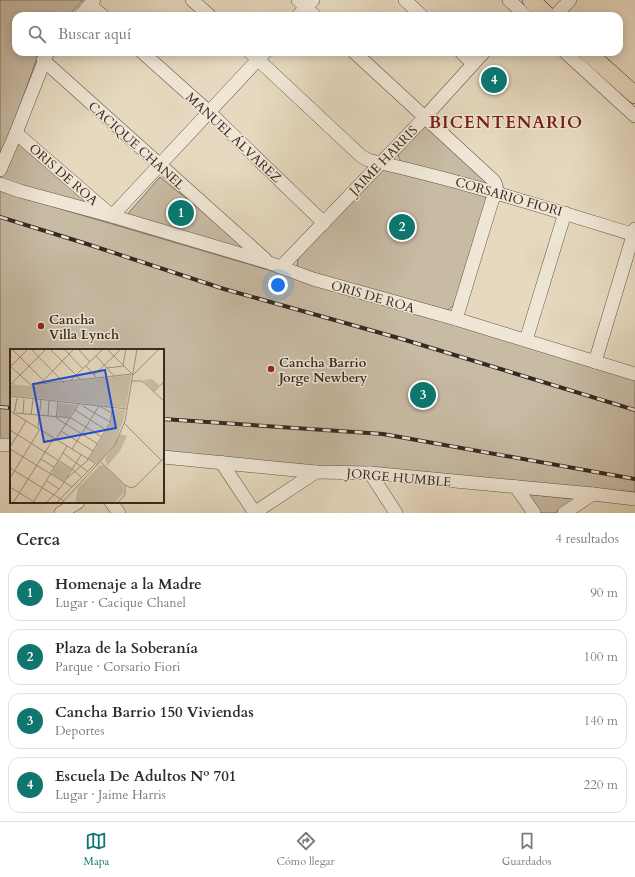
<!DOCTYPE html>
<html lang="es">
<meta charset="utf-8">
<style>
:root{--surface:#fff;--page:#f2f2f3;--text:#2b2b33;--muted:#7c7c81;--line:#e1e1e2;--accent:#0f766e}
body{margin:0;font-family:Cardo,serif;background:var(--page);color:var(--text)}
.you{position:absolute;left:278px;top:285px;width:14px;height:14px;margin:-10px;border:3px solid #fff;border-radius:50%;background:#1a73e8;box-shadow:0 0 0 6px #1a73e833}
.badge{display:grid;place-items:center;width:26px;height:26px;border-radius:50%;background:var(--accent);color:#fff;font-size:13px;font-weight:700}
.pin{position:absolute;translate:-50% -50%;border:2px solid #fff;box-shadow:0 1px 4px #0006}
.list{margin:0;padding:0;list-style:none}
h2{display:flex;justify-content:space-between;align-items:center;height:52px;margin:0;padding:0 16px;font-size:17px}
h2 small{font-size:13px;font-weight:400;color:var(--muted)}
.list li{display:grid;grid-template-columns:26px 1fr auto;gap:12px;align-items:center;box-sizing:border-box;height:56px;margin:0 8px 8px;padding:0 8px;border:1px solid var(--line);border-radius:12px}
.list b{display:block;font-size:15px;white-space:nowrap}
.list p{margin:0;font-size:13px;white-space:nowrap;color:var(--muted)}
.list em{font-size:13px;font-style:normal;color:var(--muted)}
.icon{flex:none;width:22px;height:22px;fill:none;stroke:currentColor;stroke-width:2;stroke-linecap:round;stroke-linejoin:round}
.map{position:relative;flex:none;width:635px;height:513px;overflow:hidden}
.search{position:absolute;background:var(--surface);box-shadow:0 2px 10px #0003;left:12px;right:12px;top:12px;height:44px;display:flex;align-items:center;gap:10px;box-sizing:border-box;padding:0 14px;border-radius:12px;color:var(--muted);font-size:15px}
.sheet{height:308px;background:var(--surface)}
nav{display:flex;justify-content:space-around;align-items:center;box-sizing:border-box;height:56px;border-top:1px solid var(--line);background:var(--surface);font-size:11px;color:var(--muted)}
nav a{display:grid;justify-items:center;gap:2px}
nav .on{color:var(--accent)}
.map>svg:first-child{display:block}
</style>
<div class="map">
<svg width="635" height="513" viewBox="0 0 635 513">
<rect width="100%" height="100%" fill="#e6d9bf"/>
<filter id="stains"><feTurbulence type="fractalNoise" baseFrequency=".005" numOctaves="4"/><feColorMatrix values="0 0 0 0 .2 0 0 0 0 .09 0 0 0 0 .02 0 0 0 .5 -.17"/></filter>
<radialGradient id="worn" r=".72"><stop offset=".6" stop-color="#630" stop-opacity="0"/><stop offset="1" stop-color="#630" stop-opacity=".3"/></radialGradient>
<g fill="#c8bba4" stroke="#7e7263">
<path d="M0,0h83l-15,16h-52v36h23l-27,77 -12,28z"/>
<path d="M424,125l67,61 -90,-24 -3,-6 2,-6z"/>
<path d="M19,142l73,63 -91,-25 -1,-4z"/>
<path d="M384,168l100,27 3,5 -32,102c-3,6 -6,8 -12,9l-142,-42 -4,-4 2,-10z"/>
<path d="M160,177l86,70 -2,3 -118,-34z"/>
<path d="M0,191l452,133 183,55v113l-472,-38v-104h-152v92l-11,-1z"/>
<path d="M526,494l49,5 -20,14h-15z"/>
</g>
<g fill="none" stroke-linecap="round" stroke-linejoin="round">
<g stroke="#615649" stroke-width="14">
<g id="minor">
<path d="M192,0l18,16"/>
<path d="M298,0l17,16"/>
<path d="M405,0l17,16"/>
<path d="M509,0l17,16"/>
<path d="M90,5l13,11"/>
<path d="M80,16l14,-16"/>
<path d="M298,16l15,-16"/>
<path d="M555,16l15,-16"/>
<path d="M142,52l67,60 115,111"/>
<path d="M250,52l111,104 7,4c91,20 179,48 267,75"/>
<path d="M354,52l140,129c5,8 2,12 -2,20l-36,118"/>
<path d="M461,52l12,12"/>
<path d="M565,52l70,64"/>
<path d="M43,60l222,199"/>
<path d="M16,133l96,83 153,-164"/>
<path d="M0,170l16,-37 31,-79"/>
<path d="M0,184l20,7 92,25 155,46 46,17 143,40 179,55"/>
<path d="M281,267l144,-150 59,-65"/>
<path d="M526,340l39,-127"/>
<path d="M595,362l40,-133"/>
<path d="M0,445h11"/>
<path d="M163,457l153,15 54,1 223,21 42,5"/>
<path d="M221,462l34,51"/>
<path d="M370,473l26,40"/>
<path d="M516,487l18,26"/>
<path d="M111,502l8,11"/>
<path d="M61,513l17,-11"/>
<path d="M254,513l62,-41"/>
<path d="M564,513l29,-19"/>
</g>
</g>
<g stroke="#352a22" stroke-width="18">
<g id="major">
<path d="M531,0l17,16"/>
<path d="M587,52l48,43"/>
</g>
</g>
<use href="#minor" stroke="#efe6d5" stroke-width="13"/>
<use href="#major" stroke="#e6d9bf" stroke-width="17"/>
<g stroke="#352a22" stroke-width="4">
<g id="rail">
<path d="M0,217l87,27 137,45 178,50 233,71"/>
<path d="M0,407l11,1"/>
<path d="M163,419l220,15 252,45"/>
</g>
</g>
<use href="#rail" stroke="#efe6d5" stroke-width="2.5" stroke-dasharray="8" stroke-linecap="butt"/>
</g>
<g fill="#8f2418" stroke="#efe6d5" stroke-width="1.5">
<circle cx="41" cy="326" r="4"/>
<circle cx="271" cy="369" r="4"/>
</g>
<g text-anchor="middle" stroke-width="3" stroke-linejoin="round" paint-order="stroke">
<g font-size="13" fill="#352a22" stroke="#efe6d5">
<text transform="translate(234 137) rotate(43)" y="5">MANUEL ÁLVAREZ</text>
<text transform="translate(137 145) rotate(42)" y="5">CACIQUE CHANEL</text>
<text transform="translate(383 160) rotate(-46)" y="5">JAIME HARRIS</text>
<text transform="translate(64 174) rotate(41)" y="5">ORIS DE ROA</text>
<text transform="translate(509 196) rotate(16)" y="5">CORSARIO FIORI</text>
<text transform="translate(373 296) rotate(16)" y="5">ORIS DE ROA</text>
<text transform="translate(399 477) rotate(5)" y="5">JORGE HUMBLE</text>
</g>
<g font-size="13" font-weight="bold" fill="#352a22" stroke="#efe6d5" text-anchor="start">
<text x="49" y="324">Cancha<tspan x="49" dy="15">Villa Lynch</tspan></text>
<text x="279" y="367">Cancha Barrio<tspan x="279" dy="15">Jorge Newbery</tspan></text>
</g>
<g font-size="17" font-weight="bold" letter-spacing="1" fill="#7a1f14" stroke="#efe6d5">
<text x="506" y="128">BICENTENARIO</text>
</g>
</g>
<g transform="translate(10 349)">
<rect width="154" height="154" fill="#e6d9bf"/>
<path d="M121,26l-5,33 -116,-13v-8l5,-5v3l16,1zM142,30l7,6 -5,6 -11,-11zM49,54l18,2 -8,12h-12zM104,60l11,1 -1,8 -8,23 -17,23 -10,-5 21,-34zM110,85l7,2 -7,15 -13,15 -2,-7zM48,113l13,7 -7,12 -12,-7zM90,116h4l19,19 1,9 -10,10h-39l3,-15z" fill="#c8bba4"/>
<path fill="none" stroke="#9f9380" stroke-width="1" d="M2,0l31,31M21,0l33,34M40,0l31,31M54,0l19,20M68,0l12,13M97,0l26,26 26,-26M86,7l19,21M113,16l3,-16M0,17l21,19 101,-11M76,17l10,11M0,18l18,-18M97,19l17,-2M84,26l27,-26M60,32l33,-32M121,32h11l22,20M0,36l36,-36M29,36l35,-36M143,43l11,-10M0,47l117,13M48,53l-2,16 42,26M73,57l27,16M65,61l31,20M0,62l88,54M6,64l55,5 31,19M4,65l3,-16M13,65l1,-15M21,66l2,-16M38,67l1,-15M114,74l38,38M28,78l3,-27M0,81l62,39 9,8M51,82l32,20M46,90l23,-35M0,98l16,-26M0,100l62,38M62,100l27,-43 13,7M53,104l24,18M31,110l13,8M91,113l24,23v10l-8,8M0,119l54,33M0,129l30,-49M56,130l21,-18 23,-38 3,-16M37,132l12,8M115,136l6,3 5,-2 28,-28M0,138l26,16M3,154l41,-65M23,154l34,-57M36,154l15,-16 20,-32M46,154l39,-39M52,154l53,-58 10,-24 12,-72"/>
<path fill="#1d4ed8" fill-opacity="0.15" stroke="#1d4ed8" stroke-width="2" d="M95,21l11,58 -72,14 -11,-58z"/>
<rect width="154" height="154" fill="none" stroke="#352a22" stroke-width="2"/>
</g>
<rect width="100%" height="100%" filter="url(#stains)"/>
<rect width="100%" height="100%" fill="url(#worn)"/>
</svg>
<div class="you"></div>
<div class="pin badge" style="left:181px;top:213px">1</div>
<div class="pin badge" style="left:402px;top:227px">2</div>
<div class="pin badge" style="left:423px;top:395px">3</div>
<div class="pin badge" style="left:494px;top:80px">4</div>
<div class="search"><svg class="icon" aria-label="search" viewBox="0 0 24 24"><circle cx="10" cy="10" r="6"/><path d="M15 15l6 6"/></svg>Buscar aquí</div>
</div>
<section class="sheet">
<h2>Cerca<small>4 resultados</small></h2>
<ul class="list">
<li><span class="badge">1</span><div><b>Homenaje a la Madre</b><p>Lugar · Cacique Chanel</p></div><em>90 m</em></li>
<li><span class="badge">2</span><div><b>Plaza de la Soberanía</b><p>Parque · Corsario Fiori</p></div><em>100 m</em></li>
<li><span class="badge">3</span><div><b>Cancha Barrio 150 Viviendas</b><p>Deportes</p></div><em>140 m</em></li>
<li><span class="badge">4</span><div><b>Escuela De Adultos Nº 701</b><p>Lugar · Jaime Harris</p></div><em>220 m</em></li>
</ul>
</section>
<nav>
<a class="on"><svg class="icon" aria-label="map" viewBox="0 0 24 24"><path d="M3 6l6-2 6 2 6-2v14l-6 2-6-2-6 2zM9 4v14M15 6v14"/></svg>Mapa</a>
<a><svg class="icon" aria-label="directions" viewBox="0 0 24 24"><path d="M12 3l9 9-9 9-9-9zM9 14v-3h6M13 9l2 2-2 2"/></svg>Cómo llegar</a>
<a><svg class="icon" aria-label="saved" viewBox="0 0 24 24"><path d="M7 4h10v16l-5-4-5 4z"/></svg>Guardados</a>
</nav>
